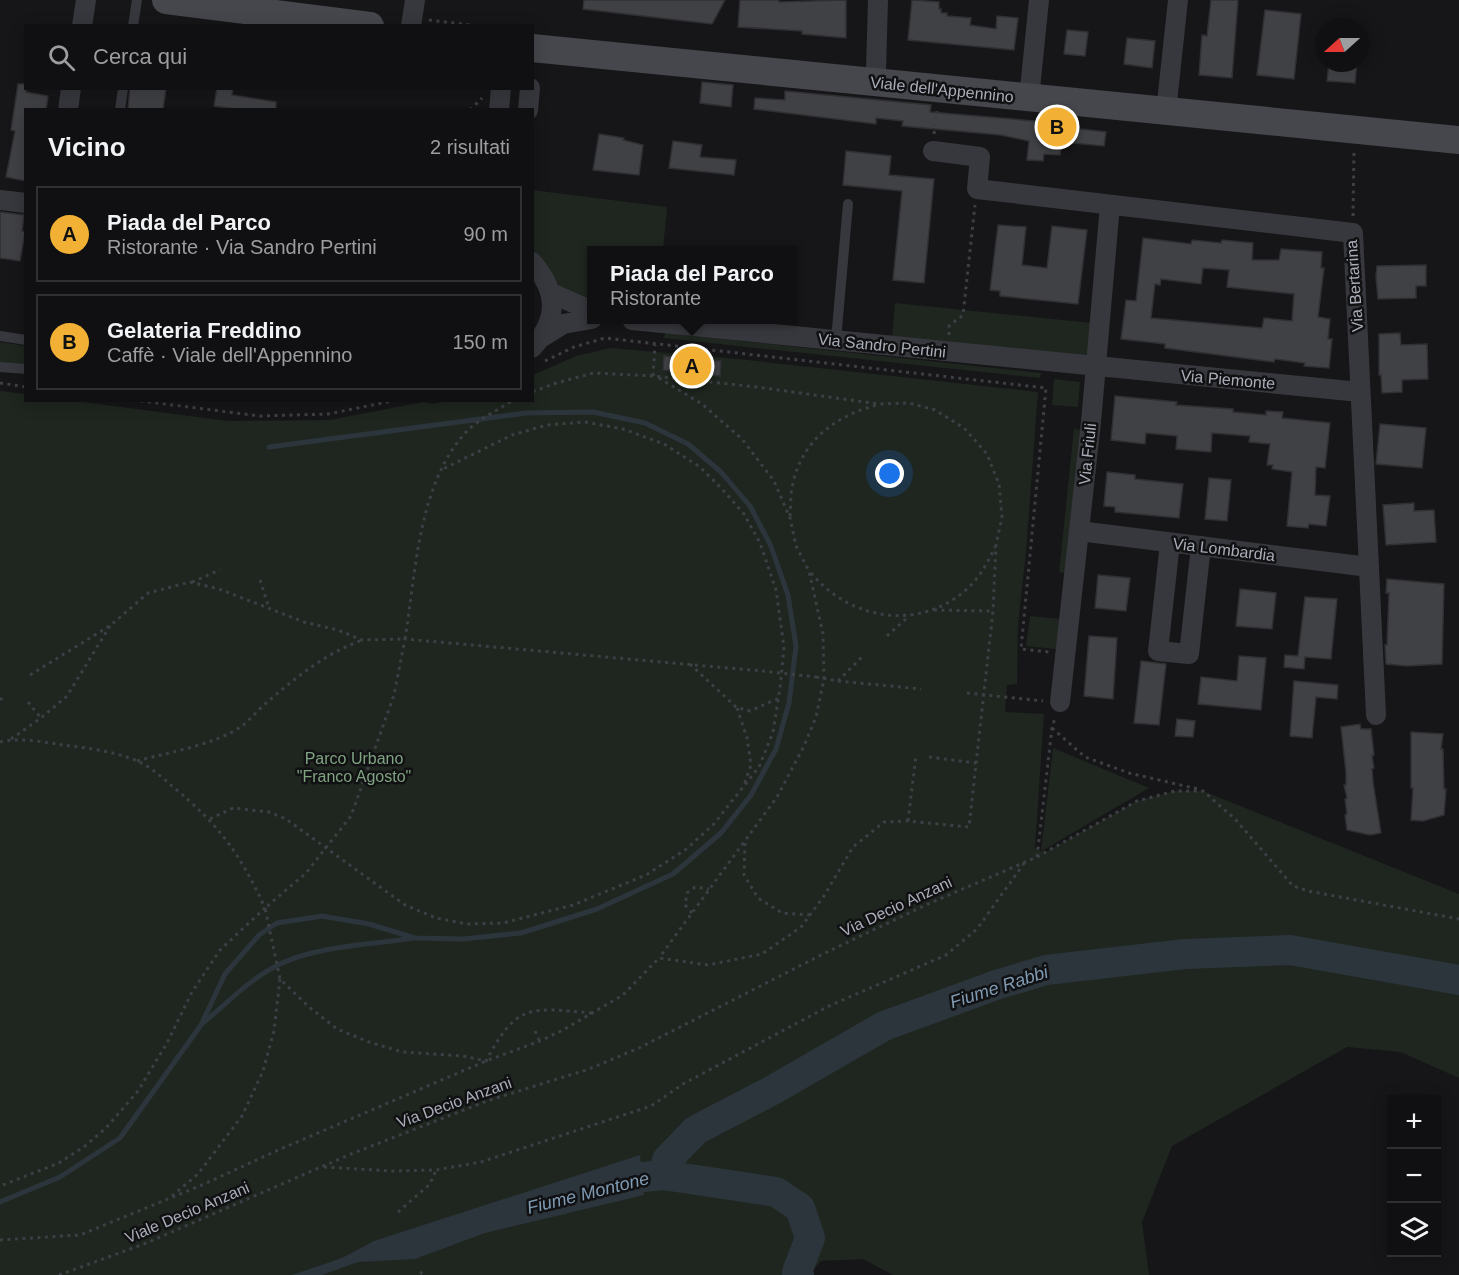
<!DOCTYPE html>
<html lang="it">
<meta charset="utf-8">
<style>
:root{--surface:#101012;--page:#19191b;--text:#f1f3f6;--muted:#9c9d9f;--line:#303032;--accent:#f2b134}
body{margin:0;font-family:Helvetica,sans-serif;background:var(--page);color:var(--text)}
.controls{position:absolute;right:18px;bottom:18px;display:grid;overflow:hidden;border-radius:0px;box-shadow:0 3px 15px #0003}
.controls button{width:54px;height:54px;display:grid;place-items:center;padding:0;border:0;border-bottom:2px solid var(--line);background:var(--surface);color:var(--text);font:30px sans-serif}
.compass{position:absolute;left:1315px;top:18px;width:54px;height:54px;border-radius:50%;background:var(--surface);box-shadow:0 3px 15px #0003;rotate:249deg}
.you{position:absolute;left:890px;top:474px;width:21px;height:21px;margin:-15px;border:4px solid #fff;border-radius:50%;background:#1a73e8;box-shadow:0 0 0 9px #1a73e833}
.badge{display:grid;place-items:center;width:39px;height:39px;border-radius:50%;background:var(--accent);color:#111;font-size:20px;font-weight:700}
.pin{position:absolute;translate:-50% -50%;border:3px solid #fff;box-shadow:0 2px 6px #0006}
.popup{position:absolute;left:587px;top:246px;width:210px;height:78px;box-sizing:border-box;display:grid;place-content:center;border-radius:0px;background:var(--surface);filter:drop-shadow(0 2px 4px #0005);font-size:20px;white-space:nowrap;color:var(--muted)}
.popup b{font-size:22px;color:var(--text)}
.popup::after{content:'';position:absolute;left:50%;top:100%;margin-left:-12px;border:12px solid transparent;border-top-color:var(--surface)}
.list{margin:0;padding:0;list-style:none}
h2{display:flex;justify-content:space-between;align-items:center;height:78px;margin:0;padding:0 24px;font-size:26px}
h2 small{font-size:20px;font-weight:400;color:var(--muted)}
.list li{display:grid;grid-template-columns:39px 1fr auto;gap:18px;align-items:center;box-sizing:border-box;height:96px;margin:0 12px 12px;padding:0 12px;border:2px solid var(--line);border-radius:0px}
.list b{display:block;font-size:22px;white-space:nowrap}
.list p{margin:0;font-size:20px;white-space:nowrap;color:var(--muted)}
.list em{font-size:20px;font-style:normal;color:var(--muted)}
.icon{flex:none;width:33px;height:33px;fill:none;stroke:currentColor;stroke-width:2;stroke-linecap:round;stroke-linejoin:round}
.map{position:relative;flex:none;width:1459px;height:1275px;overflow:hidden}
.search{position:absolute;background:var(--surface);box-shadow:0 3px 15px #0003;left:24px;top:24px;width:510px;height:66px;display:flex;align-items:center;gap:15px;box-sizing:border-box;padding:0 21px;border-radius:0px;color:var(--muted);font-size:22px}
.panel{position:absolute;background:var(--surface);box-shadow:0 3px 15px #0003;left:24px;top:108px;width:510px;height:294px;border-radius:0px}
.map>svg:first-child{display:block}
</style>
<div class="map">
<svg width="1459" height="1275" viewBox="0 0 1459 1275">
<rect width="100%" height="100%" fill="#161618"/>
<g fill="#1e261f">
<path d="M532,190l135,17 -4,43h-71l-1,52 -29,-13 -29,-36z"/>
<path d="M895,303l197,20 -3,29 -6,5 -191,-18z"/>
<path d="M665,333l376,40 -1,5 -376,-40z"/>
<path d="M0,342l25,4v19l-25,-3z"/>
<path d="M610,348l128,11 300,33 -12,160 -8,73 -1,59 -10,1 -2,27 39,2 -9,134 6,3 12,-103 96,40 -107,63 2,2 93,-52 38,-10h28l256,103v184l-58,-26 -54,-5 -175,99 -30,76 7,53h-256l-30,-16 -42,2 -12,14h-809v-884l25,3 1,6 49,1 153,20 102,-1 93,-18 10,2 18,-4h81l1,-25 43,-19z"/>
<path d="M1054,379l26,3 -2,25 -26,-2z"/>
<path d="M1074,429l6,1 -15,143 -6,-1z"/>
<path d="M1030,616l30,3 -4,30 -30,-3z"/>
</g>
<path fill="#2c353c" d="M640,1155l4,40 -159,38 -70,26 -57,3 -36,13h-30l50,-17 32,-17z"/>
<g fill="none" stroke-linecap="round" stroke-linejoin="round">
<g stroke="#2c353c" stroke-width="5">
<path d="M203,1023c23,-19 46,-43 73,-57 37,-20 95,-21 137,-28"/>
<path d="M0,1202l60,-25 60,-39 81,-113 24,-51 34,-39 18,-12 45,-7 47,8 46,14 48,1 58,-6 76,-24 76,-35 48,-41 30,-38 25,-46 13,-46 7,-57 -8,-51 -18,-51 -20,-38 -29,-34 -33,-28 -43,-21 -52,-11 -67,1 -257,34"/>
</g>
<g stroke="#2c353c" stroke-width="30">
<path d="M663,1175l4,-15 29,-30 75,-39 113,-65 112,-41 50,-15 139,-16 105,-4 169,30"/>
<path d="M643,1177l20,-2 113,17 24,16 10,30 -13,34 2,3"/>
</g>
</g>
<g fill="#404145" stroke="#303034" stroke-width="1.5" fill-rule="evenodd">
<path d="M584,0h141l-13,24 -129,-15z"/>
<path d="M740,0h39v2l67,-2v38l-44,-4v-3l-64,-4z"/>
<path d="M912,0l27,2v7h2v4h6v3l24,2 -1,7 26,4 1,-13 21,2 -4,32 -106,-10z"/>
<path d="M1211,0h27l-6,78 -33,-3 3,-40 5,1z"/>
<path d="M1265,10l36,4 -7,65 -37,-4z"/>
<path d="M1067,30l21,2 -3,24 -21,-2z"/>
<path d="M1127,38l28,3 -3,27 -28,-4z"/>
<path d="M1329,63h28l-2,20 -28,-2z"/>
<path d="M702,82l31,3 -2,22 -31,-4z"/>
<path d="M18,84h8v8l22,4 -2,14h-20v71l-20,-4 9,-46 -4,-1z"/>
<path d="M130,88h36l-3,22h-35z"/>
<path d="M217,88h16l-1,7 44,7v8h-34l-28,-4z"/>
<path d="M785,91l146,14 -1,7 116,10 -1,3 61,7 -2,14 -42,-4 -2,13 -16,-1 -1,7 -16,-1 2,-19 -28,-6 -99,-9 1,-5 -27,-3v6l-122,-15 1,-11 30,2z"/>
<path d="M599,134l25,4 -1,2 20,5 -4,30 -46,-5z"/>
<path d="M673,141l29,4 -2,12 36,3 -2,15 -65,-7z"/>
<path d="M846,151l45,5 -2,19 45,4 -10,104 -31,-3 9,-89 -59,-6z"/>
<path d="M0,212l24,3 -2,16 3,1 -5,29 -20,-3z"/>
<path d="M998,225l28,2 -4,38 25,3 5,-42 35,4 -9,74 -78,-8v-5l-10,-1z"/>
<path d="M1143,238l48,6 1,-4 29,3 1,-3 31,3 -1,17h27l2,-11 41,3 -1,16h3l-6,49 12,2 -2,20h4l-3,29 -25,-2 1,-3 -30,-4 -1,3 -109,-14v-4l-44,-5 5,-39 10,1zM1203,268l26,2 -2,17 67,7 -2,27 -28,-3 -2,10 -111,-10 4,-34 5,1 1,-6 40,5z"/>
<path d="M1426,265v21h-10v12l-38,1 -2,-22 1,-11z"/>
<path d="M1400,333l1,12 26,-1 1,35 -26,1v12l-20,1 -1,-18h-2v-41z"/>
<path d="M664,356l57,5 -1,15 -57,-6z"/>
<path d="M1115,396l62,6 -1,3 57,4v3l33,3v-4l17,1 -1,6 48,5 -5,45 -9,-1 -1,28 15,1 -4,30 -17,-2 -1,4 -21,-2 5,-54 -20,-3 1,-4h-6l3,-21 -21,-2 1,-6 -38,-3 -1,19 -35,-3 1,-13 -31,-3 -1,11 -34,-4z"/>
<path d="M1380,424l46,4 -4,40 -46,-4z"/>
<path d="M1107,472l28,3v4l48,5 -4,34 -64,-6v-5l-11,-1z"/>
<path d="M1209,478l22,2 -4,41 -22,-2z"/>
<path d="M1414,503v8l20,-1 2,32 -50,3 -3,-40z"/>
<path d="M1098,575l32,3 -4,33 -31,-3z"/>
<path d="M1387,579l57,5 -2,80 -35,2 -21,-2 -1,-19h2l2,-52h-3z"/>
<path d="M1240,589l36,4 -4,36 -36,-3z"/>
<path d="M1305,597l32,2 -6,60 -26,-2 -1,12 -20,-2 1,-12 13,1z"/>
<path d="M1089,636l28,2 -4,61 -29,-3z"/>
<path d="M1239,656l27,2 -5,52 -63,-6 3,-27 36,4z"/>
<path d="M1141,661l25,3 -7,61 -25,-2z"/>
<path d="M1294,681l44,4 -1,14 -21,-2 -4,41 -22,-2z"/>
<path d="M1177,719l18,2 -2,16 -18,-1z"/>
<path d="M1360,724l1,5h10l3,26 -2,1 2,12 -2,1 1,13 8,51 -11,2 -23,-5 -2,-15 2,-1 -2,-15 2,-1 -3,-13h2v-13l-5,-45z"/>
<path d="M1411,732l32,2 -2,15h2l1,40h2l-2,26 -21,6 -12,-1 2,-32h-2z"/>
</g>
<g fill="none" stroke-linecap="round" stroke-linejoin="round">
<g stroke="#3d3f44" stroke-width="3" stroke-dasharray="3 4.5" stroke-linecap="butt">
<path d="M429,20l49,6"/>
<path d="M470,110l12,-12"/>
<path d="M934,134l3,-23"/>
<path d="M1353,216l1,-66"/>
<path d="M949,335v-9l14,-11 12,-110"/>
<path d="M545,361l29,-14 31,-9 441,50 -25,261 28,3"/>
<path d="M653,376l2,-31"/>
<path d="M659,378l43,26 40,35 32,42 16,37 6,28 13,25 14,63 1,45 -8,38 -12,29 -27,51 -118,161"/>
<path d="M0,383l26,4"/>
<path d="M133,400l127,16 68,-2 69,-14"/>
<path d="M790,516c1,-10 0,-22 3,-33 10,-44 43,-67 84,-78"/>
<path d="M811,573c39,47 108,59 156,16 13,-12 21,-27 28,-42"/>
<path d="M260,580l9,28"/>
<path d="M192,582l28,-12"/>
<path d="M934,610l59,1"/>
<path d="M887,636l21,-19"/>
<path d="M690,664l46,43 14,4 29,-13"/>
<path d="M30,675l81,-50 37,-32 42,-11 29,7 85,33 34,8 24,10 43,-1c11,-67 13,-156 62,-208 12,-12 31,-21 46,-31"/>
<path d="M816,677l22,4 83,8"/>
<path d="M838,681l24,-24"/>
<path d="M967,693l76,8"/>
<path d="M0,700l3,-3"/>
<path d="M28,702l13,16"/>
<path d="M737,708l10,30 4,27 -7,20"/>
<path d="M1052,728l33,29 44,16 69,16"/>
<path d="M11,739l30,-21 26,-22 43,-70"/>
<path d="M0,742c20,-5 43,0 63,3 24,3 49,6 72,15 13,5 27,17 37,26 47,39 68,67 93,122l-45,42 -28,42 -25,51 -29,48 -32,37 -21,18 -26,17 -59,23"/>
<path d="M929,757l47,6"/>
<path d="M137,761c32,-9 78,-16 105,-35 8,-6 15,-15 23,-22 29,-25 59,-50 95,-63"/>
<path d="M210,819l23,-11 36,4 17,7 119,86 31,13 31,6 36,-1 70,-18 73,-30 39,-25 28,-25 46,-58 14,-35 7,-44 4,-41 -8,-57 -16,-47 -16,-29 -22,-25 -22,-22 -36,-23 -41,-15 -38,-7 -38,3 -35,10 -71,35"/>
<path d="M908,821l8,-66"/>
<path d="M745,843l-1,32 14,23 24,15 28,2"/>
<path d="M1037,857l15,-129 3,-10"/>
<path d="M692,913l-7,-8 2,-12 8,-6 14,2"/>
<path d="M592,1013c-61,-5 -75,-11 -106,48l-23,-5 -61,-4 -33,-10 -32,-13 -28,-22 -29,-28 -15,-71 41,-35 45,-57 43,-121 11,-56 357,32"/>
<path d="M535,1031l4,9"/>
<path d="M324,1167l68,4 44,-1 45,-8 170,-56 32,-22 146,-78 117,-51 31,-26 48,-67"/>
<path d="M172,1196l26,-22 44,-58 21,-45 11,-40 6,-52"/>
<path d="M398,1212l32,-28 6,-14"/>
<path d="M0,1240l80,-5 122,-50 74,-34 210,-90 54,-20 23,-11 60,-35 36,-37 49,7 54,-11 39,-27 23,-31 29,-49 31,-25 24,-1 61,6 24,-216 3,-66 6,-28 -3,-33 -12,-30 -23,-26 -29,-18 -26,-7 -30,1 -122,-17 -104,-11 -60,-3 -40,11 -21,8"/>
<path d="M420,1272l4,3"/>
<path d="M59,1275l85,-31 207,-90 136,-53 102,-32 50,-21 190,-97 99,-47 109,-47 100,-56 38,-10h28l32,28 58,67 15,5 151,28"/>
</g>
<g stroke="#37383d" stroke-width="10">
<path d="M133,26l4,-26"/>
<path d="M120,110l3,-22"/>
<path d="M0,336l26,4"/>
<path d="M836,340l12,-136"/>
<path d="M0,367l26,2"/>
</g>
<g stroke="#37383d" stroke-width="20">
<path d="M82,26l4,-26"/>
<path d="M411,26l4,-26"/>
<path d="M874,83l2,-13 2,-70"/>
<path d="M1027,98l3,-9 9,-89"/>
<path d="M68,110l3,-22"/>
<path d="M499,110l2,-22"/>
<path d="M528,110l2,-22"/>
<path d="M1166,112l12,-112"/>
<path d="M933,151l47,6 -3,32 376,44 23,482"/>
<path d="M0,200l26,3"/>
<path d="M532,262c26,30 27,57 0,86"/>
<path d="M551,293l41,18"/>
<path d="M632,320l728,72"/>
<path d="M544,336l19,-12 29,-5"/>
<path d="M1079,531l290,36"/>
<path d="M1170,543l-12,108 31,3 12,-108"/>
<path d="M1060,702l31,-280 19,-217"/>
</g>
<g stroke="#45474d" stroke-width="28">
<path d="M166,0l204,26"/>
<path d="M532,48l927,92"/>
</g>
<path stroke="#3d3f44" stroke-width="3" stroke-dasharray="3 4.5" stroke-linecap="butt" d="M762,671l54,6"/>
</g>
<g text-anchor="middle" stroke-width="5" stroke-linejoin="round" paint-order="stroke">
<g font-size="16" fill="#a8adb8" stroke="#111113">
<text transform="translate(942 89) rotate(6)" y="6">Viale dell'Appennino</text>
<text transform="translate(1354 286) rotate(-94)" y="6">Via Bertarina</text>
<text transform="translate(882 345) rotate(6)" y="6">Via Sandro Pertini</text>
<text transform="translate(1228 379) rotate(5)" y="6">Via Piemonte</text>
<text transform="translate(1087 454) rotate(-84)" y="6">Via Friuli</text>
<text transform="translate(1224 549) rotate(7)" y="6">Via Lombardia</text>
<text transform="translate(896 906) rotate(-25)" y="6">Via Decio Anzani</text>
<text transform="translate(454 1102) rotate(-20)" y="6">Via Decio Anzani</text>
<text transform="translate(187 1212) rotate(-23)" y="6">Viale Decio Anzani</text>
</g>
<g font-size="16" fill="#7fa381" stroke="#111113">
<text x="354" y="764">Parco Urbano<tspan x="354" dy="18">"Franco Agosto"</tspan></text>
</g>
<g font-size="18" font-style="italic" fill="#7f9bb3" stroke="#111113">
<text transform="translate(999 987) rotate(-18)" y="6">Fiume Rabbi</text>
<text transform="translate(588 1193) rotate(-14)" y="6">Fiume Montone</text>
</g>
</g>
</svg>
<div class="controls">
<button>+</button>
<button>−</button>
<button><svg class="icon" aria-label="layers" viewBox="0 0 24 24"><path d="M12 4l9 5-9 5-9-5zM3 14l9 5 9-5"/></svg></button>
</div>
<svg class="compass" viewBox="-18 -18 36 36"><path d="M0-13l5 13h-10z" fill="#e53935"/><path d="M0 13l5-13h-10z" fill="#9c9d9f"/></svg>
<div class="you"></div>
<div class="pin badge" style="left:692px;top:366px">A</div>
<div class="popup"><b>Piada del Parco</b>Ristorante</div>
<div class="pin badge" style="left:1057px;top:127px">B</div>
<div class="search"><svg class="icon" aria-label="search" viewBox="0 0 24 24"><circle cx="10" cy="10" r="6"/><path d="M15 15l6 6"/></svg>Cerca qui</div>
<section class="panel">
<h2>Vicino<small>2 risultati</small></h2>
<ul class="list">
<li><span class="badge">A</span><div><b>Piada del Parco</b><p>Ristorante · Via Sandro Pertini</p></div><em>90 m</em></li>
<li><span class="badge">B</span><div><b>Gelateria Freddino</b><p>Caffè · Viale dell'Appennino</p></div><em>150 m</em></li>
</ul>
</section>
</div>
